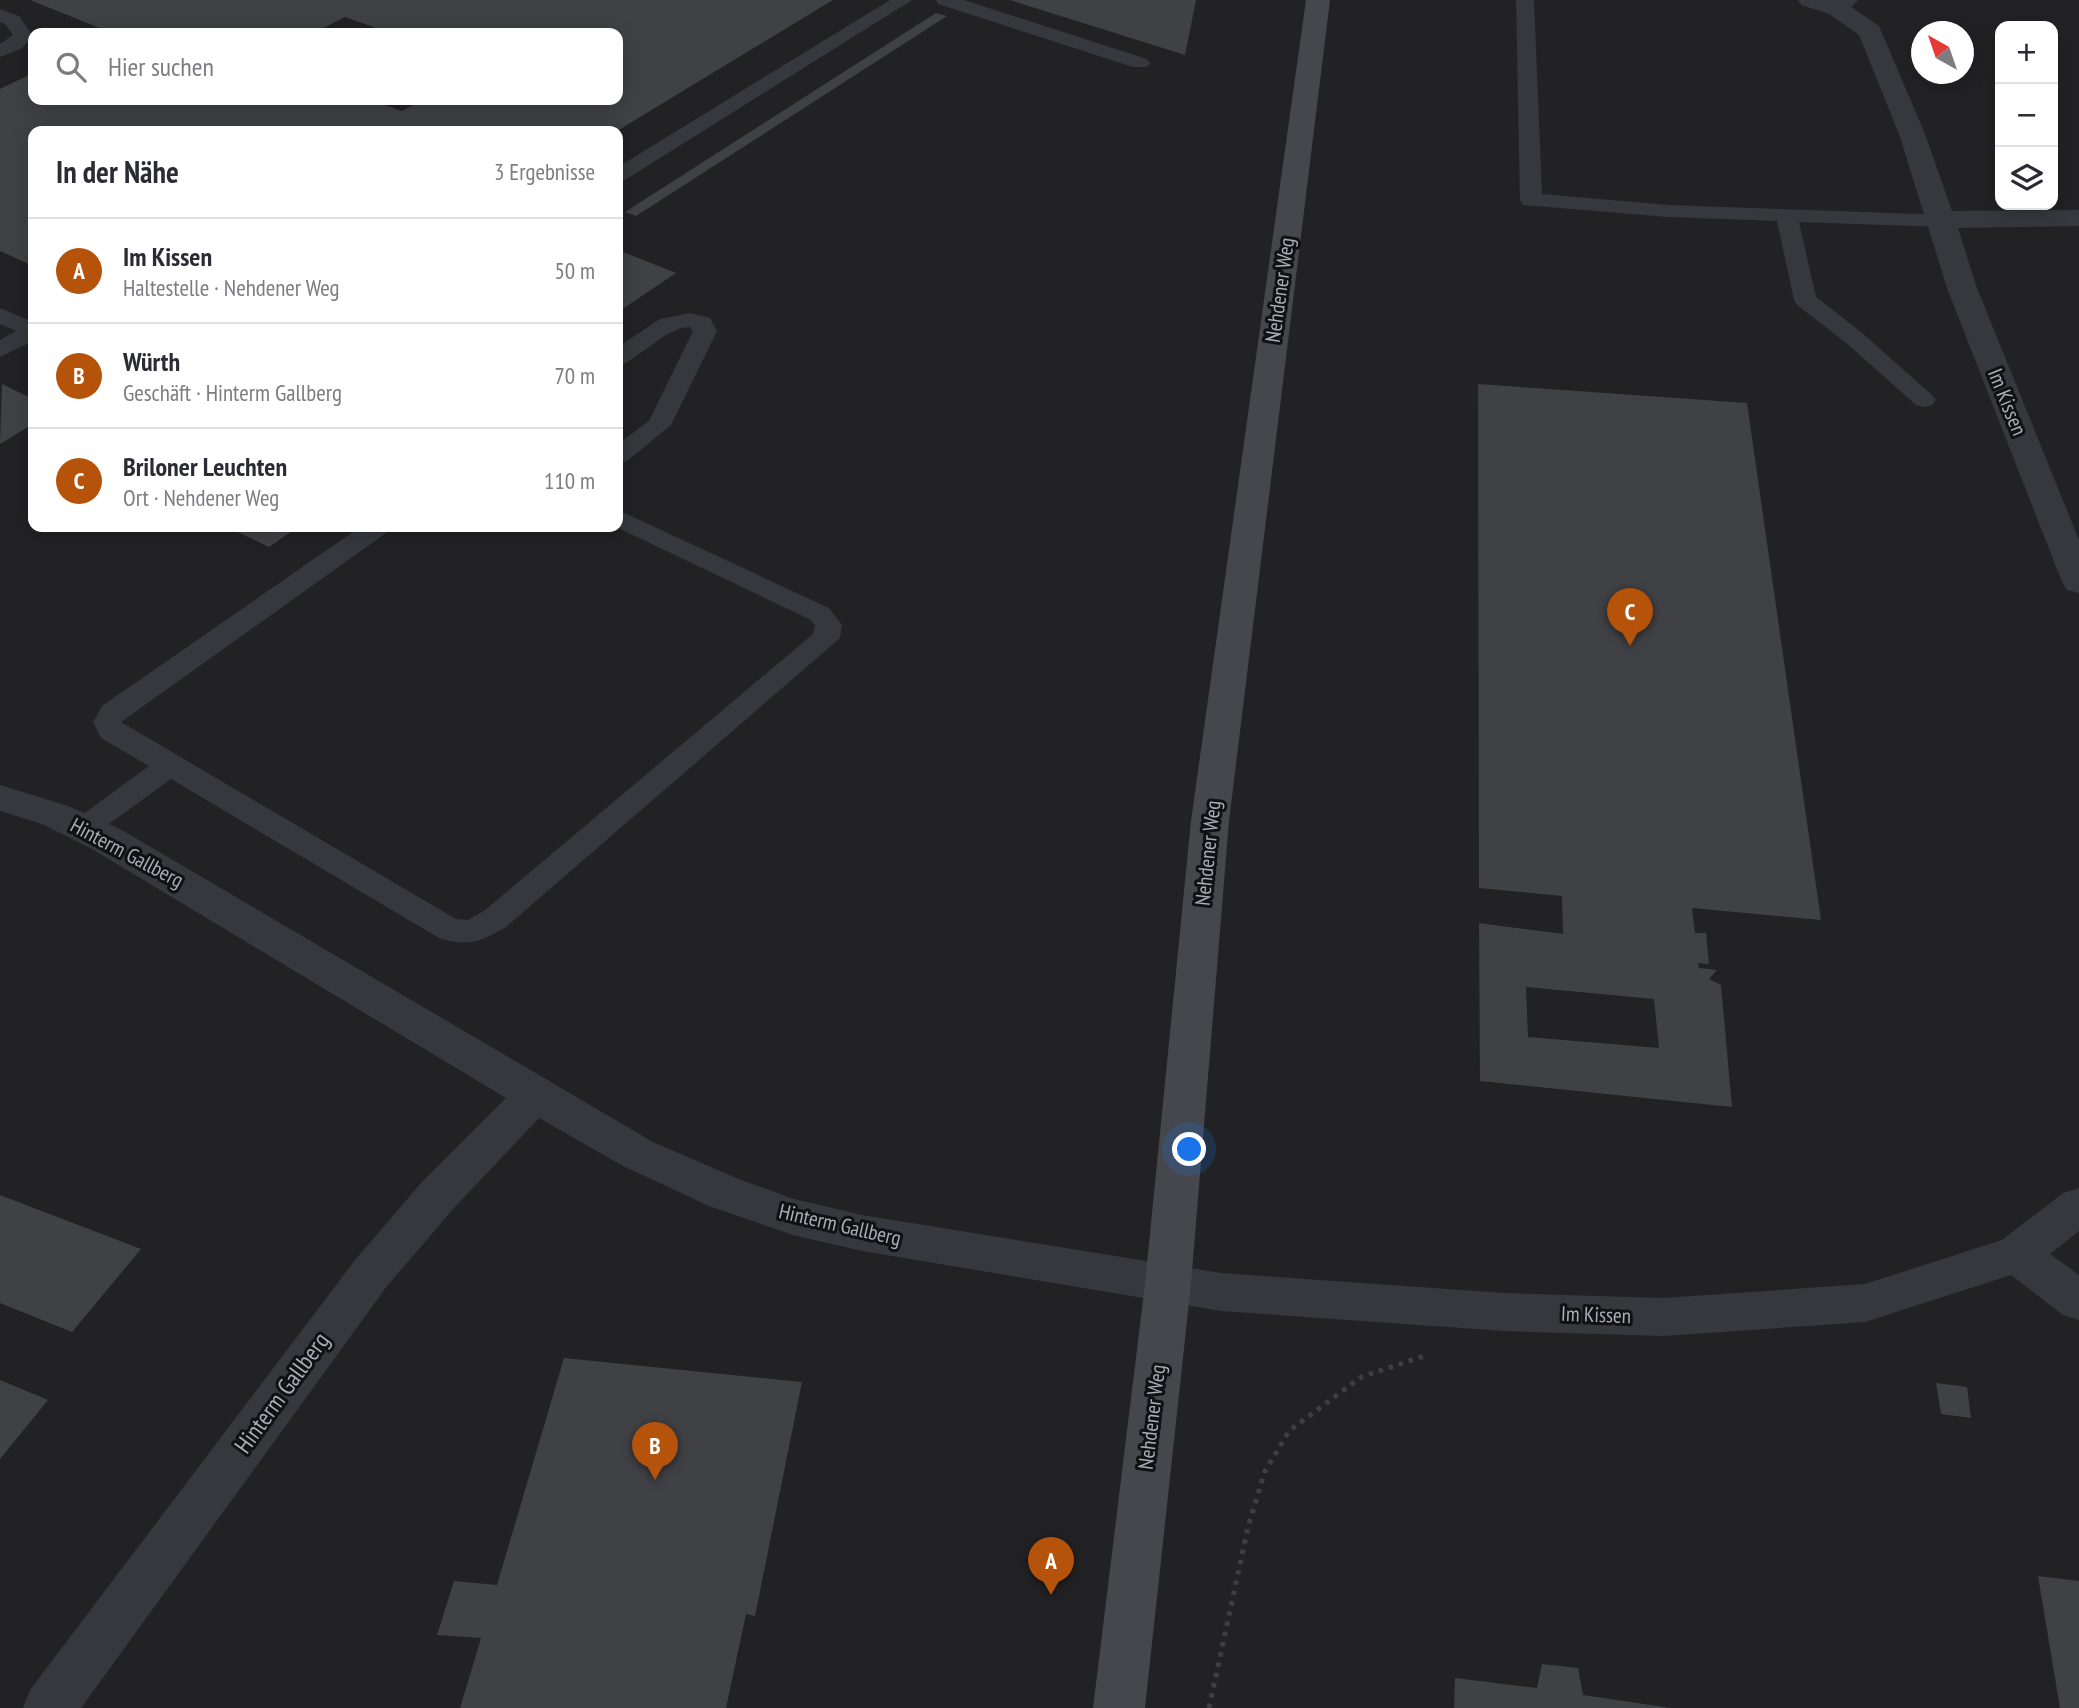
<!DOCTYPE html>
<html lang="de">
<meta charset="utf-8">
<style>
:root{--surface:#fff;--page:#f7f7f7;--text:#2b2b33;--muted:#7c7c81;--line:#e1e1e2;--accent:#b45309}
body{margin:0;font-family:"PT Sans Narrow",sans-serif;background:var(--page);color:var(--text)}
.controls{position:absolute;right:21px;top:21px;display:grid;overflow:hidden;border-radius:14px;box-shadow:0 4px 18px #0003}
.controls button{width:63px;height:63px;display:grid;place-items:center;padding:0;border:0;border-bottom:2px solid var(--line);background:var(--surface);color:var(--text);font:35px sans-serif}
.compass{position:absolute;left:1911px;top:21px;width:63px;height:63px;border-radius:50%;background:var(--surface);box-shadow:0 4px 18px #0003;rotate:320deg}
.you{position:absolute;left:1190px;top:1150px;width:24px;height:24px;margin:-18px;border:5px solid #fff;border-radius:50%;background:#1a73e8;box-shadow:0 0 0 10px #1a73e833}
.badge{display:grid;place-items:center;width:46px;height:46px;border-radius:50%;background:var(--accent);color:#fff;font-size:23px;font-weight:700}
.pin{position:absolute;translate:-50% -58px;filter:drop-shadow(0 2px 4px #0008)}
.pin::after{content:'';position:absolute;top:37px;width:24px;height:21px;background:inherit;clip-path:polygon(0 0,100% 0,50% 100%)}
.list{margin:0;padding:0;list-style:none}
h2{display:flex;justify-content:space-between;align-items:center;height:91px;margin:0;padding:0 28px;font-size:30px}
h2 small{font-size:23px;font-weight:400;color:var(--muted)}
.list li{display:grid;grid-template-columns:46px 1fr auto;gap:21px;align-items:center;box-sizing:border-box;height:105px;padding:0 28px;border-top:2px solid var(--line)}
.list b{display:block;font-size:26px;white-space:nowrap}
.list p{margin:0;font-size:23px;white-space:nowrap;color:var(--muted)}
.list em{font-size:23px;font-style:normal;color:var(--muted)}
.icon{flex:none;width:38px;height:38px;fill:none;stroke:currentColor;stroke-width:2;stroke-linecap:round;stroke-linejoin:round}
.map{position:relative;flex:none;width:2079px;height:1708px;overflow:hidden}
.search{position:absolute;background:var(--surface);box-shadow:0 4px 18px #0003;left:28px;top:28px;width:595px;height:77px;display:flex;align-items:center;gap:18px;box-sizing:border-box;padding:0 24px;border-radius:14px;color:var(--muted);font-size:26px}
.panel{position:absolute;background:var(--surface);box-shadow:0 4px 18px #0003;left:28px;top:126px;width:595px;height:406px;border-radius:14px}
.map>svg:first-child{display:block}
</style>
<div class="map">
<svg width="2079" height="1708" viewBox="0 0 2079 1708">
<rect width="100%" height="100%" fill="#161618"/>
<path fill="#222225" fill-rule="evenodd" d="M0,0h2079v1708h-2079zM2000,26h53v179h-53zM1922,32h42v42h-42zM33,33h585v67h-585zM33,131h585v396h-585z"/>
<g fill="#404145" fill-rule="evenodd">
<path d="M30,0h803l-216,131h-584v135l-33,-15v-162l33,-16v27h338l31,11 20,-11h196v-67h-228l-45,-16 -31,16h-202z"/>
<path d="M1010,0h186l-11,55z"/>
<path d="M936,13l11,3 -311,200 -11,-4z"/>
<path d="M618,250l58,23 -58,39z"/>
<path d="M2,384l31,15v25l-33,20z"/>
<path d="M1478,384l269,19 74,517 -129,-12 3,25h11l3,31 -11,-1 1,5 18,2 -8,9 12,6 11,122 -252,-26 -1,-158 84,11 -1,-38 -83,-8zM1526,987l128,12 5,49 -131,-11z"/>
<path d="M227,527h71l-29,20z"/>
<path d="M0,1195l141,54 -69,83 -72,-29z"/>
<path d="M564,1358l238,24 -47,234 -9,-2 -20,94h-266l21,-70 -44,-3 17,-54 43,4z"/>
<path d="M0,1380l48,20 -48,59z"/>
<path d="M1936,1383l31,4 4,31 -30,-4z"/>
<path d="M2038,1576l41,5v127h-19z"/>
<path d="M1542,1664l36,4 5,27 88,13h-217l1,-30 82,10z"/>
</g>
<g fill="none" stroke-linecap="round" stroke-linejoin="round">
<path stroke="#3d3f44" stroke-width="5" stroke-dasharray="4.5 6" stroke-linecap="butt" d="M1209,1708l39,-181 17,-56 24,-40 72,-54 63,-21"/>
<g fill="#37383d" fill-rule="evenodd">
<path d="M890,0h22l-287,180 -7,2v-15z"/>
<path d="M936,0h28l183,59 3,4 -3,4h-14l-195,-63z"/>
<path d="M1516,0h18l8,194 126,11 281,10 3,5 -3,5 -8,2 -142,-5 17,75 45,35 71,63 4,5 -4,5 -8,2 -8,-2 -71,-63 -48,-37 -3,-5 -17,-79 -109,-4 -145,-12 -3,-5z"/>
<path d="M1837,0h21l-13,13 -7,2 -10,-6z"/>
<path d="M0,9l19,7 14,20 -12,13 -21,8v-13l13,-9 -8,-11 -5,-2z"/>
<path d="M0,308l33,14v19l-33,16v-17l16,-9 -16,-7z"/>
<path d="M690,313l20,5 7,13 -46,94 -44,36 -9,2v-19l31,-23 44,-90 -3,-4 -9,1 -15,7 -40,28 -8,2v-18l42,-28z"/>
<path d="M618,510l211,98 13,17 -2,13 -334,289c-26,15 -37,20 -67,11l-268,-159 -76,55 -10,3 -10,-3 -5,-7 5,-7 74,-54 -48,-28 -8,-16 9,-16 258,-179h30l-4,6 -265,189 335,197 12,1 16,-9 329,-277 2,-8 -4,-6 -195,-93z"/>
</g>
<g fill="#37383d" fill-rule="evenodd">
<path d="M1798,0h37l12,4 32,22 46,108 27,77 127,-1v16l-121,2 19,60 102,252v53l-12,-3 -5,-8 -115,-294 -48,-154 -40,-99 -30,-21 -28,-9z"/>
<path d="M0,785l68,21 52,23 533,313 88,38 53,19 68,16 359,58 283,20 159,5 202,-14 137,-44 61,-47 16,-5v43l-29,23 29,21v45l-16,-5 -52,-40 -146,47 -202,14 -159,-5 -283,-20 -359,-60 -69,-16 -84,-29 -86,-40 -84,-48 -85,90 -67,78 -306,422h-58l7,-18 325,-430 67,-78 84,-84 -414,-249 -50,-25 -42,-13z"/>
</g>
<path fill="#45474d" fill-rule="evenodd" d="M1306,0h24l-101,821 -38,463 -46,424h-52l52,-424 46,-463z"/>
</g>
<g text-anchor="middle" stroke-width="6" stroke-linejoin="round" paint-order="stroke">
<g font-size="21" fill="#a8adb8" stroke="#111113">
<text transform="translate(1280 290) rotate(-82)" y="7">Nehdener Weg</text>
<text transform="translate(2007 402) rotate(68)" y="7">Im Kissen</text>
<text transform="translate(127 853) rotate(28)" y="7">Hinterm Gallberg</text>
<text transform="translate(1208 853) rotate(-84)" y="7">Nehdener Weg</text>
<text transform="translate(840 1225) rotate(13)" y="7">Hinterm Gallberg</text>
<text transform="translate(1596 1315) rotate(2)" y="7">Im Kissen</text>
<text transform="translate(1152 1417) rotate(-83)" y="7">Nehdener Weg</text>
</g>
<g font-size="24" fill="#a8adb8" stroke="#111113">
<text transform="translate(282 1393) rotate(-54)" y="8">Hinterm Gallberg</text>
</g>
</g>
</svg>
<div class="controls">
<button>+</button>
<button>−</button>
<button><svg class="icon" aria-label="layers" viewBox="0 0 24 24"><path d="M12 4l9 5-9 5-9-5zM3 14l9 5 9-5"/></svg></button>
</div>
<svg class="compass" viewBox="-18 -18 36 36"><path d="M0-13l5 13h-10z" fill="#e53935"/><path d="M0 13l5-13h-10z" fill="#7c7c81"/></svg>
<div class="you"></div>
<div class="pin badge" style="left:1051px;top:1595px">A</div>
<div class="pin badge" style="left:655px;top:1480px">B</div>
<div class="pin badge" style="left:1630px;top:646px">C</div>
<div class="search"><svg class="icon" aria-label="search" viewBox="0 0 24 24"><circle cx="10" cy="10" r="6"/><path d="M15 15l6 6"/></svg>Hier suchen</div>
<section class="panel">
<h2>In der Nähe<small>3 Ergebnisse</small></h2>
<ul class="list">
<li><span class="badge">A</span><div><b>Im Kissen</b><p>Haltestelle · Nehdener Weg</p></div><em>50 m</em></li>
<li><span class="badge">B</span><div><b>Würth</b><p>Geschäft · Hinterm Gallberg</p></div><em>70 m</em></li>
<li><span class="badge">C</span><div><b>Briloner Leuchten</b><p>Ort · Nehdener Weg</p></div><em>110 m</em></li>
</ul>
</section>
</div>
